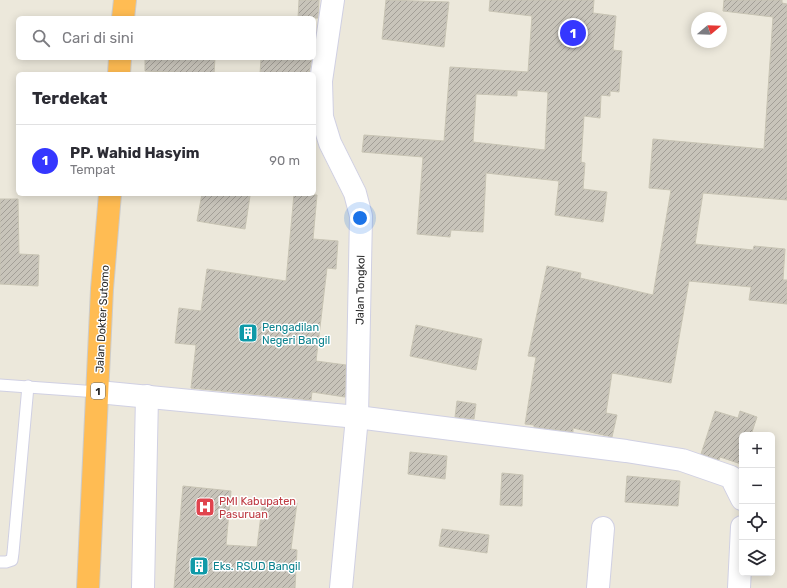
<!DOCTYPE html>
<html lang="id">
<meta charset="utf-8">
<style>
:root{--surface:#fff;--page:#f7f7f7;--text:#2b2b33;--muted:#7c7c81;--line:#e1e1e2;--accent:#3537ff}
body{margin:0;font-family:Rubik,sans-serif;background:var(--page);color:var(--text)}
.controls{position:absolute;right:12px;bottom:12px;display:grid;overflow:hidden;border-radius:6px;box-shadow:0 2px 10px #0003}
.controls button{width:36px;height:36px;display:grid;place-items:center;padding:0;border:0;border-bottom:1px solid var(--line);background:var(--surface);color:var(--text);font:20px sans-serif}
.compass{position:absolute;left:691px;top:12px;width:36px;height:36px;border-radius:50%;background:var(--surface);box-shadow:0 2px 10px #0003;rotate:71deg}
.you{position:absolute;left:360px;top:218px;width:14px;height:14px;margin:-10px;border:3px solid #fff;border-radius:50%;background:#1a73e8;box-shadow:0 0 0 6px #1a73e833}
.badge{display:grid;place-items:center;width:26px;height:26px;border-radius:50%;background:var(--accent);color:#fff;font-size:13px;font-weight:700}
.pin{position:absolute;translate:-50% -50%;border:2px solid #fff;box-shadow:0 1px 4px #0006}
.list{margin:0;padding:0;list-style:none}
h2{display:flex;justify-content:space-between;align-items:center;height:52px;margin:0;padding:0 16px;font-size:17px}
h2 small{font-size:13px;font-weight:400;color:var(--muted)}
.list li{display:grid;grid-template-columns:26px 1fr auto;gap:12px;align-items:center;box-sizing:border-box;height:72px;padding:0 16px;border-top:1px solid var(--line)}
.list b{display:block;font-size:15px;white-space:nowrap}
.list p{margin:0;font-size:13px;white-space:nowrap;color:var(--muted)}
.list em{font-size:13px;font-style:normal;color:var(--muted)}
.icon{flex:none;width:22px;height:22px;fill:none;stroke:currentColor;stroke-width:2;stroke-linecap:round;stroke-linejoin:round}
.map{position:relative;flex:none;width:787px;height:588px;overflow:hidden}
.search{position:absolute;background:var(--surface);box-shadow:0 2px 10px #0003;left:16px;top:16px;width:300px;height:44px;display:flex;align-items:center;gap:10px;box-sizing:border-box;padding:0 14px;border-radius:6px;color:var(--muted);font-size:15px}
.panel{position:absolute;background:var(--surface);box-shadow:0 2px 10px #0003;left:16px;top:72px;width:300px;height:124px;border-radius:6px}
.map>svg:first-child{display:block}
</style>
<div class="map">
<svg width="787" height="588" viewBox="0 0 787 588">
<defs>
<pattern id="building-hatch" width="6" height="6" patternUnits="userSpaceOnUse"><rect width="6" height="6" fill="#c8c4ba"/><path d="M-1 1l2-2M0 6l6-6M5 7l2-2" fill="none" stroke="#a39f97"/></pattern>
</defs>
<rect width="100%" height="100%" fill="#ece8db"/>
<g fill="url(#building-hatch)" stroke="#c8c4b4" fill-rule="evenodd">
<path d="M299,0h20l-1,18h-20z"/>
<path d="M386,0l63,2 -5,45 -62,-8z"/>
<path d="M490,0h104l-1,13 23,3 -3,34 9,1 -3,41 -9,-1v5l-9,-1 -1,23 -16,-2 -3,46 4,1 -2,26 24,3 -4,30 -48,-7 4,-34 -73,-8 -3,59 -32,-2 -1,7 -33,-3 6,-77 -61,-5 2,-17 80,6 6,-74 78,5 4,-56 -43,-5zM517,90l31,2 -3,58 -72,-8 3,-48 41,2z"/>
<path d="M724,0h58v3l5,1v196l-84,-7 -8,51 58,6 1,-4 31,3 -2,31h4v24l-38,-4 2,-13 -62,-6 -18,102 -59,-10 -6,40 11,2 -5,22 -39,-9v4l-39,-5v-2l-9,-1 11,-67 -8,-1 19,-90 34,7 -1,5 73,17 18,-105 -22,-2 4,-49 111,10 9,-132 -50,-6z"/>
<path d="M145,58h70l-1,16 -69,-3z"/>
<path d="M261,58h51l-3,16h-49z"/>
<path d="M202,194h33l15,2 -5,33 -48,-8z"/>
<path d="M294,194l23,1 -4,44 25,2 -2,28 -9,-1 -11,93 30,4 -1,32 -33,-5 -1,8 -120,-12 5,-43 -21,-2 4,-35 22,3 6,-42 79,12z"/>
<path d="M0,199h18l1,55 20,1 -1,31 -38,-2z"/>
<path d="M416,325l66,14 -6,31 -66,-14z"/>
<path d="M457,401l19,3 -2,15 -19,-2z"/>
<path d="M715,411l23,7 2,-7 17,6 -6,18h-9l-1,29 -21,-7 -1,3 -18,-6z"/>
<path d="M410,452l37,4 -2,23 -37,-5z"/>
<path d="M502,473l21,2 -1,31 -22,-1z"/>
<path d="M627,476l53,5 -2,25 -53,-4z"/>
<path d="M183,486l48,5 -5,54 31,2 6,-48 34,4 -6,46 6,1 -2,38h-121z"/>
<path d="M442,529l47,6 -2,18 -48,-7z"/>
</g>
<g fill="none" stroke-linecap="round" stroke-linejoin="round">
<g stroke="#d0d0e3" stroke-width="13">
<g id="lane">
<path d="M0,385l98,7"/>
<path d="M0,562h6l6,-2 1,-7 15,-167"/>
</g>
</g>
<g stroke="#d0d0e3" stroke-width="24">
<g id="street">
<path d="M98,392l259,25 269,34 56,9 49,17 11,22"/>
<path d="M143,588l4,-192"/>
<path d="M598,588l5,-60"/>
<path d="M739,588l3,-61"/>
</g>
</g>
<g stroke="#d0d0e3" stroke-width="24">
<path id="secondary" d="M333,0l-12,81 1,36 8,26 25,50 6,23 -4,201 -16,171"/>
</g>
<g stroke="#ccc" stroke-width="24">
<g id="highway">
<path d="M123,18l2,-18"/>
<path d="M119,74l1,-16"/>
<path d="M88,588l14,-299 8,-95"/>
</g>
</g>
<use href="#lane" stroke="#fff" stroke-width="11"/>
<use href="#street" stroke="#fff" stroke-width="22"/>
<use href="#secondary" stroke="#fff" stroke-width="22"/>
<use href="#highway" stroke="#ffbc53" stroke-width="22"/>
</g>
<defs>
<g id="building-square" transform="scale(1)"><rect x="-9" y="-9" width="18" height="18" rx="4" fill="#0f9aa8" stroke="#fff"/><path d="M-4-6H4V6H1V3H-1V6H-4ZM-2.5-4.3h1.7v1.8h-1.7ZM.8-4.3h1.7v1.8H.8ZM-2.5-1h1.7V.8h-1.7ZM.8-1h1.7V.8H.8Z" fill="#fff"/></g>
<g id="hospital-square" transform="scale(1)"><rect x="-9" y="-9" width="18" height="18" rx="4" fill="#e0444e" stroke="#fff"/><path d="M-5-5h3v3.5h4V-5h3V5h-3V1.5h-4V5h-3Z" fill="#fff"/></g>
</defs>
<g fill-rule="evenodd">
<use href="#building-square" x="248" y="333"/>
<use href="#hospital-square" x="205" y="507"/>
<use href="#building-square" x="199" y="566"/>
</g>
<g text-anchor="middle" stroke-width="3" stroke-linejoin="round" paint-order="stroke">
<rect fill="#fff" stroke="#6a6a6a" stroke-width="1" x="91" y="383" width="14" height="16" rx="3"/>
<g font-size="10" font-weight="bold" fill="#2a2a2a">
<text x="98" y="395">1</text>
</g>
<g font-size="11" fill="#2a2a2a" stroke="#fff">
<text transform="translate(360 290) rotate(-89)" y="4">Jalan Tongkol</text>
<text transform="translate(102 319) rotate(-87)" y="4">Jalan Dokter Sutomo</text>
</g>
<g font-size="11" fill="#0d838f" stroke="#fff" text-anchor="start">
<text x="262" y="331">Pengadilan<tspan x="262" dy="13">Negeri Bangil</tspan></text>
<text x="213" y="570">Eks. RSUD Bangil</text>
</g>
<g font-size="11" fill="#be3a42" stroke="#fff" text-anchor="start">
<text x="219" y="505">PMI Kabupaten<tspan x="219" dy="13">Pasuruan</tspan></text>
</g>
</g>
</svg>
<div class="controls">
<button>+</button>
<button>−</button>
<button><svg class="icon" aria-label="locate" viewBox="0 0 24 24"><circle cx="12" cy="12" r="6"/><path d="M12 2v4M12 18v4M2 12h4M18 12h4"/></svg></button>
<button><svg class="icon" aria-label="layers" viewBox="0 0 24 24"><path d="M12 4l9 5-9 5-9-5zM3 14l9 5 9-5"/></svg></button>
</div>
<svg class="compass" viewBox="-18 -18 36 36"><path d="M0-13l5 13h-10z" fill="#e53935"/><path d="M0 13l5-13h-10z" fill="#7c7c81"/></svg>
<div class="you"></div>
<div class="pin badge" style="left:573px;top:33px">1</div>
<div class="search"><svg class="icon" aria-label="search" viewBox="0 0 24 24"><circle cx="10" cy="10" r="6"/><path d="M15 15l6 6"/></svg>Cari di sini</div>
<section class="panel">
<h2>Terdekat<small></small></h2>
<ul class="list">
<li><span class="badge">1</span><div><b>PP. Wahid Hasyim</b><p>Tempat</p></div><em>90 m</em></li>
</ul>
</section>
</div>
